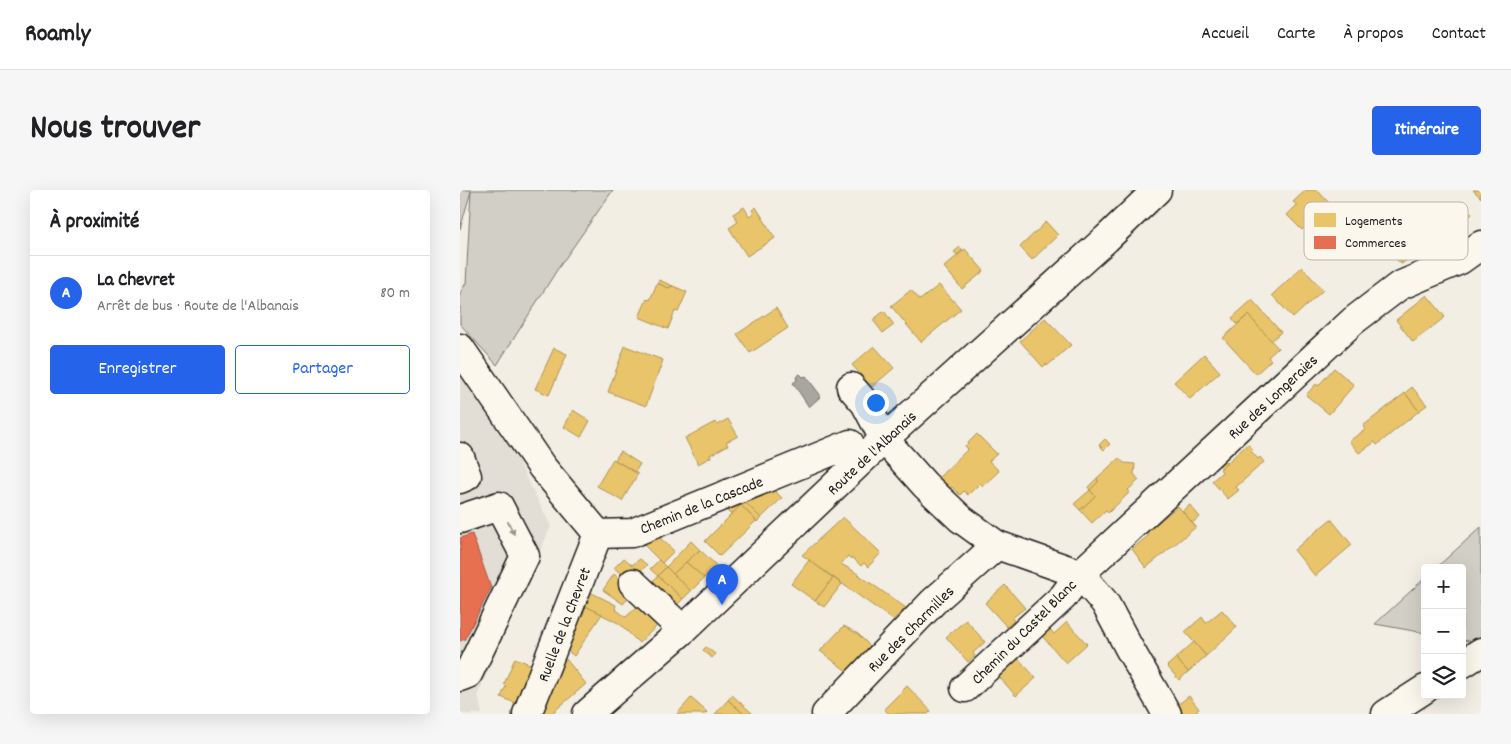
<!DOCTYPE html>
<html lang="fr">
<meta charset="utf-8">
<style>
:root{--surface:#fff;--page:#f6f6f6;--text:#202124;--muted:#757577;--line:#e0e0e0;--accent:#2563eb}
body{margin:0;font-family:Dekko,sans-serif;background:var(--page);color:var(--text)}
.controls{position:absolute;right:15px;bottom:15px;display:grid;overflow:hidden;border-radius:5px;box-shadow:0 5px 20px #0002}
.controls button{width:45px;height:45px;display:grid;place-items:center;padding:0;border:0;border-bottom:1px solid var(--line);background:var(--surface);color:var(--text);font:25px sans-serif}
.you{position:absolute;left:415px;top:212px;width:18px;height:18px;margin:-12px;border:4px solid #fff;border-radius:50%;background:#1a73e8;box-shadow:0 0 0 8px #1a73e833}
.badge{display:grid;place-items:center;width:32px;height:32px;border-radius:50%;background:var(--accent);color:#fff;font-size:16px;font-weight:700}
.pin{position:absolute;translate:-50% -41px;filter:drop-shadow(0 1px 2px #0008)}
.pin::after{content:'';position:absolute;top:26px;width:18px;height:15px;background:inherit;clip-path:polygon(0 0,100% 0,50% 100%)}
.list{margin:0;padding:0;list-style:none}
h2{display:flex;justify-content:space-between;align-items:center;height:65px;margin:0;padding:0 20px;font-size:21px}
h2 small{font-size:16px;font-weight:400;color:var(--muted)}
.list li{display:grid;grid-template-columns:32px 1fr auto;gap:15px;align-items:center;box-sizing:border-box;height:75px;padding:0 20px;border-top:1px solid var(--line)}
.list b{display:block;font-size:19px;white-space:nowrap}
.list p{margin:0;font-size:16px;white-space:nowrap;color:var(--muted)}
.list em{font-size:16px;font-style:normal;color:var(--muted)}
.actions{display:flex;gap:10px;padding:15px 20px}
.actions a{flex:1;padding:11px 0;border:1px solid var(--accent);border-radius:5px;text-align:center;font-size:18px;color:var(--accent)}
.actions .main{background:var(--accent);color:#fff}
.icon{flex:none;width:28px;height:28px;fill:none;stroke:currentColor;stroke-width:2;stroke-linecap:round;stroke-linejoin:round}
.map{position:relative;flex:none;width:1021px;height:524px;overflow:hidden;border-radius:5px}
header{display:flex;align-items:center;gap:30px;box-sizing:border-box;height:70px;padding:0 25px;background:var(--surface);border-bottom:1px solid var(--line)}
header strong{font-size:24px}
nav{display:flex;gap:28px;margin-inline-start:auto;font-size:18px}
.intro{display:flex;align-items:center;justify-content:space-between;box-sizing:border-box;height:120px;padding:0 30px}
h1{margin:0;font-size:35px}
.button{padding:12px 22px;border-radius:5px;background:var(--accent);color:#fff;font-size:18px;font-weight:700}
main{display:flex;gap:30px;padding:0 30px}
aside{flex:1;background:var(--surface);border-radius:5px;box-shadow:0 5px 20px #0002}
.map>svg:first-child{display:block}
</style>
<header>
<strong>Roamly</strong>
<nav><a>Accueil</a><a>Carte</a><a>À propos</a><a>Contact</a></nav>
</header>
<div class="intro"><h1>Nous trouver</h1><a class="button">Itinéraire</a></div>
<main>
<aside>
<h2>À proximité<small></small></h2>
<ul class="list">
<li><span class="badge">A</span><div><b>La Chevret</b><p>Arrêt de bus · Route de l'Albanais</p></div><em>80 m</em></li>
</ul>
<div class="actions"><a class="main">Enregistrer</a><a>Partager</a></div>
</aside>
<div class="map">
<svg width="1021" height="524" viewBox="0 0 1021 524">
<rect width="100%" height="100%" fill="#f2eee4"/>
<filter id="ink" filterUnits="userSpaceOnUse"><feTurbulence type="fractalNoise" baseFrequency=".02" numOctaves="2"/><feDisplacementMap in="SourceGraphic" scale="10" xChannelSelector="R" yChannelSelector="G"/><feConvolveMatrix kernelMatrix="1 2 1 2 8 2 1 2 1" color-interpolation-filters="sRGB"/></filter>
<g filter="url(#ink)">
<path fill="#e2ded5" d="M0,182l38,49 53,105 -73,168 4,20h-22z"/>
<g fill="#d2cfc6" stroke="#777671">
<path d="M0,0h153l-56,80 -60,95 -37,-41v-31l6,-10 5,-92 -11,38z"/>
<path d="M1021,337v112l-5,3 -14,-2v-72h-26z"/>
<path d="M965,388v55l-50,-9z"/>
</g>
<path fill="#a9a6a0" stroke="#716f6b" d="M340,184l3,3 3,-1 15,20 -12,11 -16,-24 4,-3 -1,-3z"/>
<g fill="#e9c46a" stroke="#ac9253">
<path d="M846,0h11l13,14 -28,26 -15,-15 10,-10 -4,-3z"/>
<path d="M1013,0h8v8z"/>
<path d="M1001,12l11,12 -4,4 -11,-13z"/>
<path d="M284,17l5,9 5,-3 -2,-3 4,-3 19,31 -28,18 -18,-28 9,-6 -5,-8z"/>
<path d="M952,22l21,23 -12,12 -2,-2 -19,18 -19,-21z"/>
<path d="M586,32l12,13 -26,25 -12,-13z"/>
<path d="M959,55l2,2 -19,17 -2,-1z"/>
<path d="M500,57l3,3 -6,5 -3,-3z"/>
<path d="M505,59l19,22 -22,18 -18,-22z"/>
<path d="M842,77l21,23 -30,28 -21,-23z"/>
<path d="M199,90l14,6 -5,2 -11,-5z"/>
<path d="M197,93l11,5 5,-2 14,6 -9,20 -3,-1 -7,18 -29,-12 8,-18 3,1z"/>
<path d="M479,95l22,24 -40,33 -30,-36 20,-16 9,10z"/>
<path d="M967,105l18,22 -32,25 -17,-22z"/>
<path d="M792,110l29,32 -10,9 -23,-26 -11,9 -5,-6z"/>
<path d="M316,118l12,20 -38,25 -13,-19z"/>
<path d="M424,121l10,14 -11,8 -10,-13z"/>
<path d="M788,125l30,33 -10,9 3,3 -15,14 -33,-36z"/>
<path d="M585,128l26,27 -24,21 -1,-2 -3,3 -23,-26z"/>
<path d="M165,156l38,14 -17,46 -38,-14z"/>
<path d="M414,156l20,22 -22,19 -20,-22z"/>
<path d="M94,158l13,6 -18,41 -14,-6z"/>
<path d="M744,164l16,18 -30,27 -16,-17z"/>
<path d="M874,178l20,17 -25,29 -23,-19 10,-11 2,2z"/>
<path d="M952,197l15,18 -8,6 -14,-18z"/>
<path d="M945,203l14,18 -42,34 -2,-3 -16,11 -10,-12 16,-11 -2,-4z"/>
<path d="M113,220l17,11 -9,16 -17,-10z"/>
<path d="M268,229l10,17 -12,6 2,3 -18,10 1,2 -13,7 -13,-26 30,-16 2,3z"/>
<path d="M517,244l20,20 -8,7 10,10 -16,15 -3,-3 -12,12 -4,-4 -4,4 -8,-8 -6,6 -11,-12 33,-32 -3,-3z"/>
<path d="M645,249l5,5 -6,6 -5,-5z"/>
<path d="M788,254l5,5 -2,2 7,8 2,-2 4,5 -28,25 3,3 -11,9 -16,-18 10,-9 -2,-3z"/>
<path d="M160,261l20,13 -5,8 -20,-12z"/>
<path d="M659,268l5,5 11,1 -1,10 5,6 -11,10 2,2 -22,21 -2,-3 -14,13 -12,-13 15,-14 -5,-6 8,-8 -1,-4z"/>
<path d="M762,268l5,5 -5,5 -5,-5z"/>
<path d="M153,269l25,15 -16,27 -25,-15z"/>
<path d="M637,288l1,4 -8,8 -2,-3z"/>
<path d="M308,294l14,14 -21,20 -21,-21z"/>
<path d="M630,300l5,6 -15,14 -6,-6z"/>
<path d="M280,307l21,21 -4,4 -16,-17 -10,10 -8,-9z"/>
<path d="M281,315l15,16 -36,35 -15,-15z"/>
<path d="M730,315l10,12 -8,6 -10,-12z"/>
<path d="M718,316l18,21 -50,41 -14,-19 17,-14 -2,-3z"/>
<path d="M383,327l38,36 -13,14 -4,-4 -3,3 -9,-9 -1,2 -3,-3 -7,8 11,6 54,38 -13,12 -91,-65z"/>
<path d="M871,329l21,26 -37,31 -21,-26z"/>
<path d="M198,346l16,15 -12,12 -20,-20z"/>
<path d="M231,351l9,9 -27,24 -7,-7z"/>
<path d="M240,360l16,15 -12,13 -18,-16z"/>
<path d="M164,368l8,7 8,-6 7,6 -17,16 -16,-13z"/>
<path d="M199,370l7,7 -8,9 -8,-7z"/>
<path d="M349,370l24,18 -18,23 -24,-17z"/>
<path d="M226,372l18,16 -13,13 -18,-17z"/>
<path d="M206,377l25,24 -8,8 -25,-23z"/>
<path d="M154,384l20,18 -11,12 -20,-14z"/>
<path d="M198,386l25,23 -10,10 -26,-23z"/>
<path d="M373,388l9,6 -18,23 -9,-6z"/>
<path d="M545,395l20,23 -13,10 2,3 -7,6 -22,-24z"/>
<path d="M130,402l26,13 -1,4 11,8 16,-15 20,19 -23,22 -19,-19 -37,-19z"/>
<path d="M123,415l19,9 -28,42 -16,-13z"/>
<path d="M762,420l15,17 -31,29 -21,-24 17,-15 4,6z"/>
<path d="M506,430l19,22 -12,11 2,3 -7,6 -22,-25z"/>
<path d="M607,432l20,22 -21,19 -24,-27 8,-7 4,5z"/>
<path d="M384,436l14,8 12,12 -22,26 -28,-21z"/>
<path d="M734,452l12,14 -18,16 -12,-14z"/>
<path d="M246,457l9,7 -3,4 -9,-8z"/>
<path d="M556,466l20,22 -20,18 -22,-25z"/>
<path d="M55,468l17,7 -15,39 -16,-7 5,-11 -2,-2z"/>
<path d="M716,468l12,14 -9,8 -12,-14z"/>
<path d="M106,469l20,25 -35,30h-7l-10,-7 16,-32z"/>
<path d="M447,496l24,25 -3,3h-39l-5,-5z"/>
<path d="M272,505l21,19h-9l-16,-14z"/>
<path d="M729,506l10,13 -7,5h-9l-7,-8z"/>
<path d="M231,508l16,14 -2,2h-28z"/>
<path d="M268,510l16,14h-29z"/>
</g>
<path fill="#e76f51" stroke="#aa5641" d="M12,344l19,54 -26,51 -5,2v-103z"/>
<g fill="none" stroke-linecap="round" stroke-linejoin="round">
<g stroke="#1c1c1c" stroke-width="31">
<g id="minor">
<path d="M0,158l82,119 56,67 34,-1 218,-89"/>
<path d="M391,197l14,16 19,36 41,46 36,34 36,26 83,29 25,29 24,45 38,66"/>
<path d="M0,267l7,19 -7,3"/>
<path d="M0,329l39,-13 26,50 -57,118 -8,3"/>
<path d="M173,393l50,47"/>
<path d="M1002,474l19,-12"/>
<path d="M505,498l98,-91 17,-23 273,-253 46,-35 61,-26 21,-15"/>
<path d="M67,524l71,-180"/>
<path d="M366,524l107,-112 64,-57"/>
<path d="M926,524l39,-25"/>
</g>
</g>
<g stroke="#1c1c1c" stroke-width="31">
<path id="major" d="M127,524l96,-84 201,-191 222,-200 51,-49"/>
</g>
<use href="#minor" stroke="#fbf7ec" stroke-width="28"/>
<use href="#major" stroke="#fbf7ec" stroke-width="28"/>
</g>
<defs><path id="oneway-solid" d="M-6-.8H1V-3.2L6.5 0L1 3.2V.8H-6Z" transform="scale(1.25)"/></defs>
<use fill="#97948e" href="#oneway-solid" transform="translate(51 338) rotate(63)"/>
</g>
<g text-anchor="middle" stroke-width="5" stroke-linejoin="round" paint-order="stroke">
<g font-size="16" fill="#1c1c1c" stroke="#fbf7ec">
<text transform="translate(812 206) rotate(-43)" y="6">Rue des Longeraies</text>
<text transform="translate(411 262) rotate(-43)" y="6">Route de l'Albanais</text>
<text transform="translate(241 314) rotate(-22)" y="6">Chemin de la Cascade</text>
<text transform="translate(103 434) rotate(-69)" y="6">Ruelle de la Chevret</text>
<text transform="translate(450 438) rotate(-45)" y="6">Rue des Charmilles</text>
<text transform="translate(563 441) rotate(-45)" y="6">Chemin du Castel Blanc</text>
</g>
</g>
<rect x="844" y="12" width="164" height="58" rx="8" fill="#fbf7ec" stroke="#b8b5ae" stroke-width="1"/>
<rect x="854" y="23" width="22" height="14" fill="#e9c46a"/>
<rect x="854" y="46" width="22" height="13" fill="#e76f51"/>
<g font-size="14" fill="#1c1c1c">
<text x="885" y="35">Logements</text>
<text x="885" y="57">Commerces</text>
</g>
</svg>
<div class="controls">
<button>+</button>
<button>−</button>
<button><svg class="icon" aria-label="layers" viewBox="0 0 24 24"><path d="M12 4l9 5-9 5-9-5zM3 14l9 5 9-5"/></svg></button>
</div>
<div class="you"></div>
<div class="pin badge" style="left:262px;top:415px">A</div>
</div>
</main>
